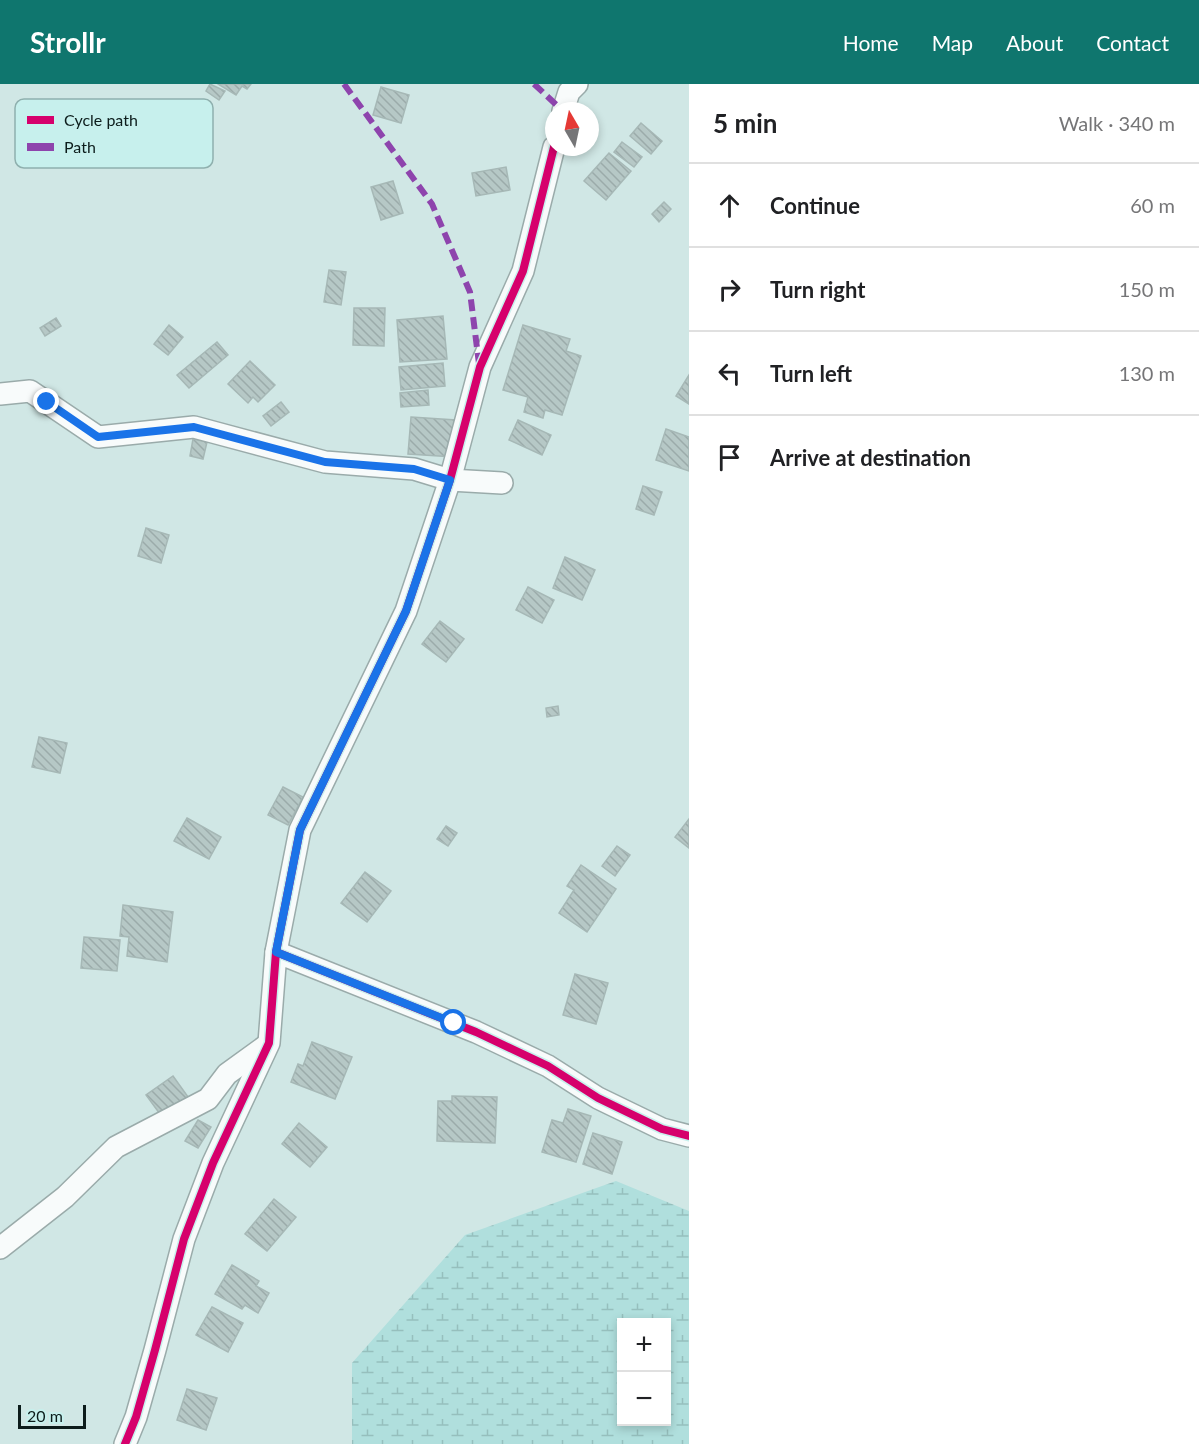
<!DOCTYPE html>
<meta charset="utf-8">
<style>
:root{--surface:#fff;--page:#f2f2f2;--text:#202124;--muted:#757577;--line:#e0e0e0;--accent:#0f766e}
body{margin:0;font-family:Lato,sans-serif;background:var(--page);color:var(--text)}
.controls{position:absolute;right:18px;bottom:18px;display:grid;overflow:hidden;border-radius:0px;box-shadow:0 3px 9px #0003}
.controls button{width:54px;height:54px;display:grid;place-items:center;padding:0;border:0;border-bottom:2px solid var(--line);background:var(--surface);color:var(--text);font:30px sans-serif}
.compass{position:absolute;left:545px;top:18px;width:54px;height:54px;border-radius:50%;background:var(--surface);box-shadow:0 3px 9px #0003;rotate:351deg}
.scale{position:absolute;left:18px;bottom:15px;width:68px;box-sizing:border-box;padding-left:6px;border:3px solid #0c1c1b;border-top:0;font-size:16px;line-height:21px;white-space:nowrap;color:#0c1c1b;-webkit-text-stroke:4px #c7f0ed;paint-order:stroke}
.stop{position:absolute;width:18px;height:18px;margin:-14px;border:4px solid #1a73e8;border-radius:50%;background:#fff}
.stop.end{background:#1a73e8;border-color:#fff;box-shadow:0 2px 6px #0008}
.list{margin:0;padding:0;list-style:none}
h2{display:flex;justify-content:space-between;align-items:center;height:78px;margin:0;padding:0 24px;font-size:26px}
h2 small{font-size:20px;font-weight:400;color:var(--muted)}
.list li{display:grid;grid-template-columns:39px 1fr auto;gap:18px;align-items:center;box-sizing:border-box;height:84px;padding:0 24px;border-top:2px solid var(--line)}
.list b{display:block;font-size:22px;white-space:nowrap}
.list em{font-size:20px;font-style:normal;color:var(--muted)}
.icon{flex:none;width:33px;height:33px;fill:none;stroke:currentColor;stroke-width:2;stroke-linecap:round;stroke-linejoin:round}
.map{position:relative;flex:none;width:689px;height:1360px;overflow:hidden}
header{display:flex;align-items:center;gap:36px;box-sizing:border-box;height:84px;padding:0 30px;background:var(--accent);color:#fff}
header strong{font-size:28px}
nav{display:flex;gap:33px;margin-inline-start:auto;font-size:21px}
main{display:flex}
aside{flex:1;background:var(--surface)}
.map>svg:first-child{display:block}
</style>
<header>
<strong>Strollr</strong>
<nav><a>Home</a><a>Map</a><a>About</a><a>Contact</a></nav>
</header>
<main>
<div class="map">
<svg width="689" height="1360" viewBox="0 0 689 1360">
<defs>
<pattern id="wetland-marsh" width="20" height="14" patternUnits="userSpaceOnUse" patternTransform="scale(1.5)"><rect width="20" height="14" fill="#b0dfdd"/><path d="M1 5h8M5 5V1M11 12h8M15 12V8" fill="none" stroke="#96bfbd"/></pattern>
<pattern id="building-back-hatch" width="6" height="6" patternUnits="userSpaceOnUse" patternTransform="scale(1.5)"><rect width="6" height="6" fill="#b6c8c6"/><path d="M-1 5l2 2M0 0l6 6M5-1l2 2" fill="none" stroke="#9babaa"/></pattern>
</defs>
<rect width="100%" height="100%" fill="#d0e7e5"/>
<path fill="url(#wetland-marsh)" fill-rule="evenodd" d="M616,1097l73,30v233h-337v-81l113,-128zM622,1238h44v100h-44z"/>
<g fill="url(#building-back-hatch)" stroke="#a6b8b6" stroke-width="1.5">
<path d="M210,0l15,7 -6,9 -13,-9z"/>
<path d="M218,0h33l-4,5 -5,-3 -6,9z"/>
<path d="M381,3l28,8 -8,28 -28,-8z"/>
<path d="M641,39l21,18 -11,13 -21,-18z"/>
<path d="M622,58l20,15 -8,10 -20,-15z"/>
<path d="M609,69l22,18 -25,29 -22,-19z"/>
<path d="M506,83l4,23 -34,6 -4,-23z"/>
<path d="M393,97l10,32 -22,7 -10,-33z"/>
<path d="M664,118l7,7 -12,13 -7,-8z"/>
<path d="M329,186l17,2 -5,33 -17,-3z"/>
<path d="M354,224h31l-1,38 -31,-1z"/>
<path d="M443,232l4,43 -47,3 -3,-42z"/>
<path d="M56,234l5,8 -16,10 -5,-8z"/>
<path d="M169,241l14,12 -15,18 -14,-11z"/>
<path d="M523,241l47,14 -4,12 15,5 -19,59 -17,-5 -2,8 -19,-6 4,-15 -25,-7z"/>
<path d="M217,258l11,13 -39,33 -12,-13z"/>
<path d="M250,277l25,24 -17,17 -5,-5 -5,6 -20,-19z"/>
<path d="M443,279l2,23 -44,4 -2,-23z"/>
<path d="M689,291v29l-13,-8z"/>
<path d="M428,306l1,15 -28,2 -1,-14z"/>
<path d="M281,318l8,10 -18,14 -8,-10z"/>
<path d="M411,333l45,3 -2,37 -46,-3z"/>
<path d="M518,336l33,15 -9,20 -33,-15z"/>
<path d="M666,345l23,8v34l-33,-11z"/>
<path d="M193,355l14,3 -4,17 -13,-3z"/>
<path d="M643,402l19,6 -8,23 -18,-6z"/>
<path d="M146,444l23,7 -8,28 -23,-7z"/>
<path d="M565,473l30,13 -13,30 -29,-12z"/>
<path d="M528,503l26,13 -12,23 -26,-13z"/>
<path d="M440,537l24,18 -18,23 -24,-18z"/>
<path d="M558,622l1,9 -12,2 -1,-9z"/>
<path d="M39,653l28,6 -7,30 -28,-6z"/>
<path d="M283,703l20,10 -15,28 -20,-10z"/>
<path d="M187,734l34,19 -12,22 -35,-18z"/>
<path d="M689,735v29l-14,-11z"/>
<path d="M446,742l11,7 -9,13 -11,-7z"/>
<path d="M617,762l13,9 -15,21 -13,-10z"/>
<path d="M581,781l35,24 -29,43 -28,-19 15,-23 -7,-4z"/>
<path d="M365,788l26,19 -24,31 -26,-19z"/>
<path d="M123,821l50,7 -6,50 -40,-6 2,-19 -9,-1z"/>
<path d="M84,853l36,3 -3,31 -36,-3z"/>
<path d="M575,890l33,9 -12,41 -33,-9z"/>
<path d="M312,958l40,15 -17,42 -44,-17 7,-18 5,2z"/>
<path d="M173,992l18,25 -26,20 -19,-26z"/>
<path d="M452,1012l45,1 -2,46 -58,-2 1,-40h14z"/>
<path d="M568,1025l23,7 -15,46 -34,-10 10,-32 11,3z"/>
<path d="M198,1036l13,7 -13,21 -13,-7z"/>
<path d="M299,1039l28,24 -17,20 -28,-23z"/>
<path d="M593,1049l29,9 -10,32 -29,-10z"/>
<path d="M274,1115l22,18 -29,34 -22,-17z"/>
<path d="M232,1181l27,16 -3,5 13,7 -11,20 -13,-8 -3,4 -27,-15z"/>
<path d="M212,1223l31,16 -15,29 -32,-17z"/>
<path d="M187,1305l30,9 -11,32 -29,-10z"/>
</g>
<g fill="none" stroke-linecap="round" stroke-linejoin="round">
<g stroke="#9aabaa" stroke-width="24">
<g id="minor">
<path d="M563,27l6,-19 8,-8"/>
<path d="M0,310l30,-3 68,46 96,-10 131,35 89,7 36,11 52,3"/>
<path d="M276,868l24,-122 106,-219 44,-131 30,-113 43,-96 31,-124"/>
<path d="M0,1164l65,-51 51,-50 92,-48 19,-25 40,-29"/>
<path d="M125,1360l11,-27 19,-67 29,-111 29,-76 56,-120 7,-91 200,80 72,34 50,32 64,31 27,7"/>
</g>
</g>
<use href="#minor" stroke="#f8fbfb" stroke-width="21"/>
<g stroke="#8e44ad" stroke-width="6" stroke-dasharray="12 6" stroke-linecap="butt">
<path d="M344,0l88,120 38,88 9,72"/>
<path d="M534,0l29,27"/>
</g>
<g stroke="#c7f0ed" stroke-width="11">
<g id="cycleway">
<path d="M276,868l24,-122 106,-219 44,-131 30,-113 43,-96 31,-124"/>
<path d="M125,1360l11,-27 19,-67 29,-111 29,-76 56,-120 7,-91 200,80 72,34 50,32 64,31 27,7"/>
</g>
</g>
<use href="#cycleway" stroke="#d6006c" stroke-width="8"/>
</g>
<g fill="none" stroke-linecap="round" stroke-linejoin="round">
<path stroke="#1a73e8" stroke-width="8" d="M47,318l51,35 96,-10 131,35 89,7 36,11 -44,131 -106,219 -24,122 178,71"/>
</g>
<rect x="15" y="15" width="198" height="69" rx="9" fill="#c7f0ed" stroke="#8fb0ae" stroke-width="1.5"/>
<rect x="27" y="32" width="27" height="8" fill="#d6006c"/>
<rect x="27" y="59" width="27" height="8" fill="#8e44ad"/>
<g font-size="16" fill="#0c1c1b">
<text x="64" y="42">Cycle path</text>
<text x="64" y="69">Path</text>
</g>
</svg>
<div class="controls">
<button>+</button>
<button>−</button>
</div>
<svg class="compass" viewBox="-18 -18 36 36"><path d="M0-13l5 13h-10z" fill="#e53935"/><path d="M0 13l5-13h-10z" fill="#757577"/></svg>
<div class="scale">20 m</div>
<div class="stop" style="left:454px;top:939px"></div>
<div class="stop end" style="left:47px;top:318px"></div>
</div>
<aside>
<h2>5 min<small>Walk · 340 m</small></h2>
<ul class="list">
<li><svg class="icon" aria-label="ahead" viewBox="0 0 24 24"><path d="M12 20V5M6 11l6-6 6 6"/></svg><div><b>Continue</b></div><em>60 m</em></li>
<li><svg class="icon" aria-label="right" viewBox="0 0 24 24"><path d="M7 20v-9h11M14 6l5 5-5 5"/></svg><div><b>Turn right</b></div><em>150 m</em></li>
<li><svg class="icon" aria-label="left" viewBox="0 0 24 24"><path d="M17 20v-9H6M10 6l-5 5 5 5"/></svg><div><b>Turn left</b></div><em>130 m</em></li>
<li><svg class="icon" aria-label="arrive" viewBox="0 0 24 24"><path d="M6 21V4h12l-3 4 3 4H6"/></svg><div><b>Arrive at destination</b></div></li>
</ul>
</aside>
</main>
